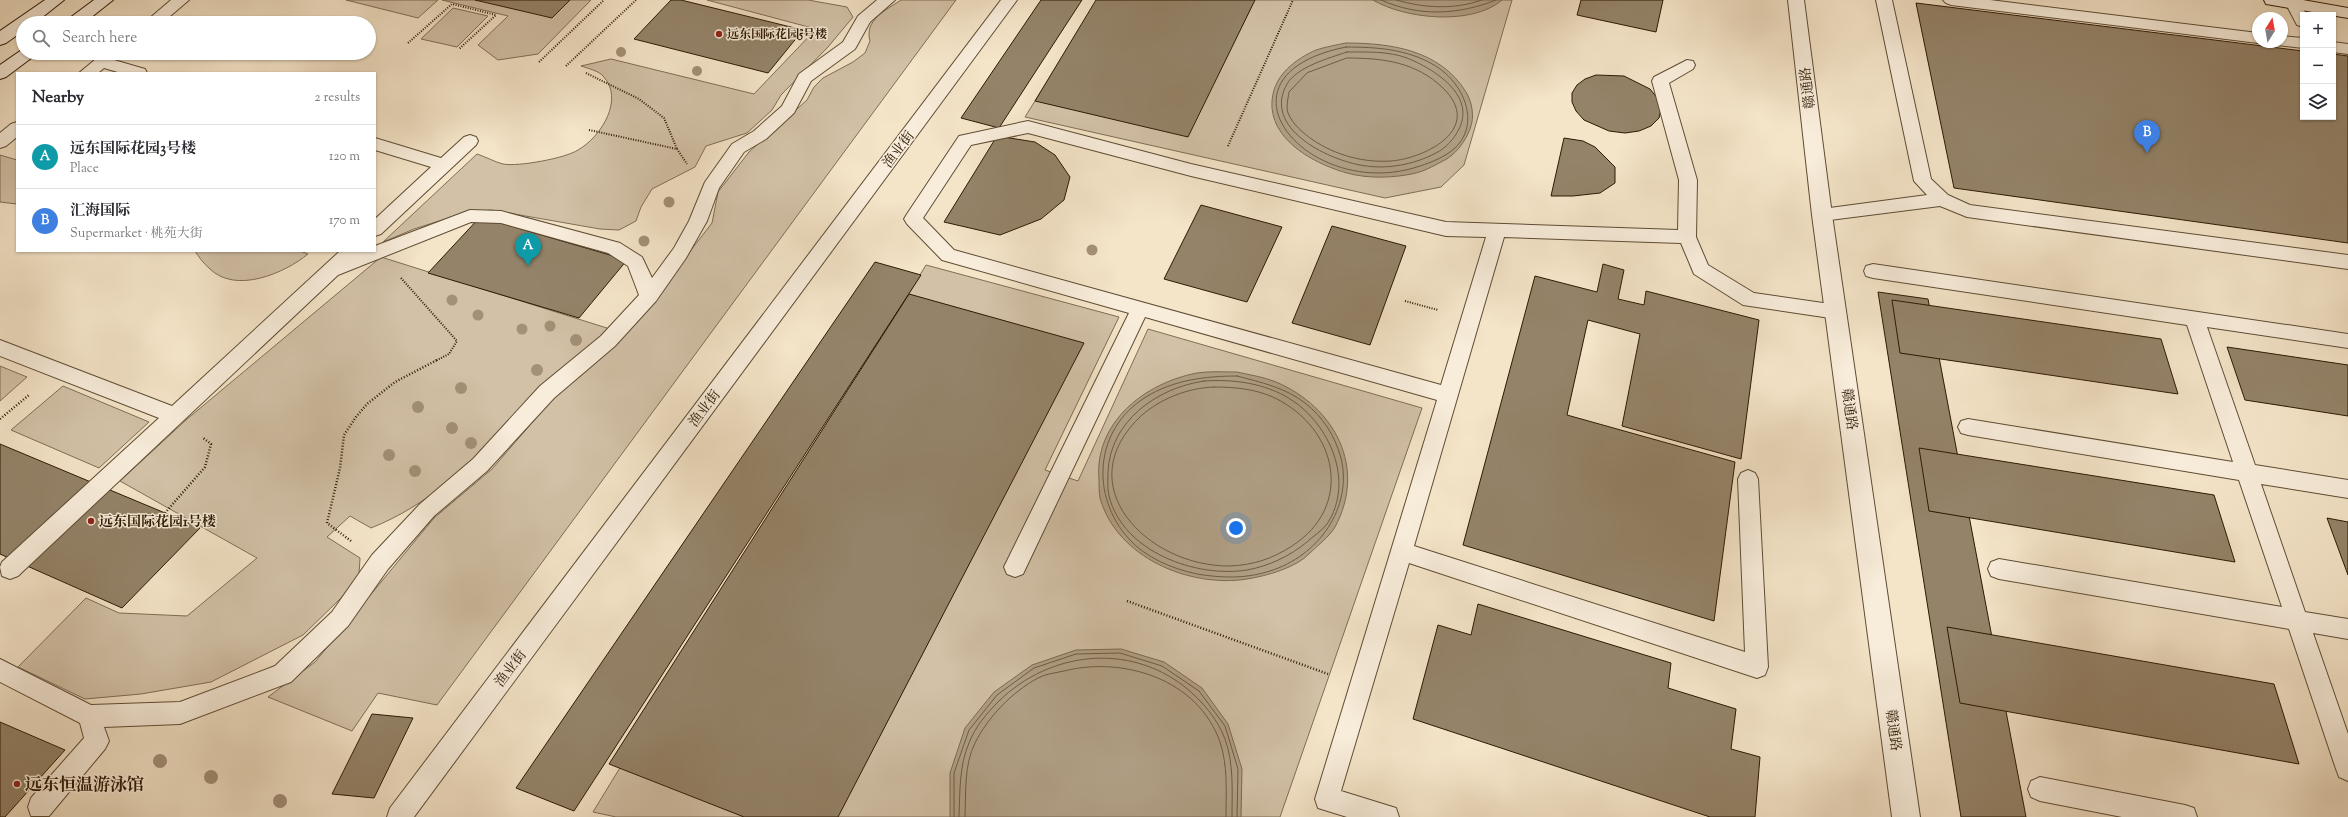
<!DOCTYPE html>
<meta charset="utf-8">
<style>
:root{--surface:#fff;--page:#f7f7f7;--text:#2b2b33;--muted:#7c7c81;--line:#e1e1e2;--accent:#8f2418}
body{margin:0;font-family:"Sorts Mill Goudy","Noto Serif SC",serif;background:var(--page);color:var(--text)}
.controls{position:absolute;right:12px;top:12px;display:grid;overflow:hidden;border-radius:0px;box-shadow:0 1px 3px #0004}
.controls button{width:36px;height:36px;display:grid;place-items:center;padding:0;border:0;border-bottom:1px solid var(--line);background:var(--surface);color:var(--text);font:20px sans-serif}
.compass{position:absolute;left:2252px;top:12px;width:36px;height:36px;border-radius:50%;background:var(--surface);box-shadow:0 1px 3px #0004;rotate:11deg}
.you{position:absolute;left:1236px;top:528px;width:14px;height:14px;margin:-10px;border:3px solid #fff;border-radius:50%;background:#1a73e8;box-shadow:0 0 0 6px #1a73e833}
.badge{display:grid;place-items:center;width:26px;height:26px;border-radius:50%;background:var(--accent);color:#fff;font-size:13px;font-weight:700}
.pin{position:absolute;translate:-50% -33px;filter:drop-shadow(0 1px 2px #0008)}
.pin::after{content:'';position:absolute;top:21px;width:14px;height:12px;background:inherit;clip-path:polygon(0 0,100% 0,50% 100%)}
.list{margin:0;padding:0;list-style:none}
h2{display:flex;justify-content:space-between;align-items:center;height:52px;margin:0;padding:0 16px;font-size:17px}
h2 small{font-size:13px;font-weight:400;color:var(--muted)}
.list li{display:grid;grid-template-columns:26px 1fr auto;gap:12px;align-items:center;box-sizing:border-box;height:64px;padding:0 16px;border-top:1px solid var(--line)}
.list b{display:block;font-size:15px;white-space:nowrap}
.list p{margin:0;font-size:13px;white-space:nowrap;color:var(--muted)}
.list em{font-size:13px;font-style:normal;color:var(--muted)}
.icon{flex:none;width:22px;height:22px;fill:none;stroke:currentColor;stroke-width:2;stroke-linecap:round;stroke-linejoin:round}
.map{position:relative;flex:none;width:2348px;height:817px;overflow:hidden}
.search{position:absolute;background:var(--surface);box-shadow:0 1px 3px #0004;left:16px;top:16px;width:360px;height:44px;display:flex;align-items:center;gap:10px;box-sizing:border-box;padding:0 14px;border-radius:22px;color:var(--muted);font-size:15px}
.panel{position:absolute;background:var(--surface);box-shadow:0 1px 3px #0004;left:16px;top:72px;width:360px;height:180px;border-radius:0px}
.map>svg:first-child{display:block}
</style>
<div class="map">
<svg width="2348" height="817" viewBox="0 0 2348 817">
<rect width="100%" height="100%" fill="#f4e4c8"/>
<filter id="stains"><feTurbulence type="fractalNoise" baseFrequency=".005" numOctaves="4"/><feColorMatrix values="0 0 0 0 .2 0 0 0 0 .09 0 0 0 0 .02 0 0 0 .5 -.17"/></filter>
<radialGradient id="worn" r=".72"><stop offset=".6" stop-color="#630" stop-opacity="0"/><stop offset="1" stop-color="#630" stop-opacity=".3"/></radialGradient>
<g fill="#d2c1a7" stroke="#806d55">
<path d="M346,0h92l-20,18z"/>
<path d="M442,0h149l-53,54 -40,6 -20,-15 30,-29z"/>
<path d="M707,0h101l39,7 6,10 -25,30 -47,48 -9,15 -25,23 -41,13 -11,21 -43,22 -11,18 -5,14 -17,9 -19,-1 -109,-19 -24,2 -53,17 -31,13 94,-88c9,3 18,8 26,10 15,3 63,-6 75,-14 23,-13 47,-51 25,-74 -4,-5 -16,-8 -22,-10l30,-7 143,35 62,-65z"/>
<path d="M901,0h55l-519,705 -59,-12 -26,38 -84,-34 47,-35 119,-144 58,-49 64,-74 79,-73 77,-99 6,-31 31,-40 58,-52 7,-13 9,-9 30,-16 12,-9 5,-12c-6,-21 16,-31 31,-41z"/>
<path d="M1098,0h414l-48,165 -23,22 -56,11 -360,-81z"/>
<path d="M453,8l35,8 -31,31 -36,-8z"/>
<path d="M0,155l17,5v44l-17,-2z"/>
<path d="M195,251h105l8,3c-23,19 -73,41 -99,14 -6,-5 -10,-11 -14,-17z"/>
<path d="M381,257l229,72c-31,30 -62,61 -94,91 -44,43 -87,85 -145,108l-21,-12 -23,21 33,21 -1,17 -18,23 -38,37 -92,47 -70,12 -56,5 -67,-32 68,-69 33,15 68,3 70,-58 -137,-77 66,-61z"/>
<path d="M926,265l193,52 -74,153 33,11 70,-152 274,79 -142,409h-664l-23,-5z"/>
<path d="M0,366l27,11 -27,24z"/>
<path d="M63,386l86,36 -50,46 -88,-38z"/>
</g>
<g fill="#b09f85" stroke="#7c6951">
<path d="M1373,0h129c-30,26 -97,19 -129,0z"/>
<path d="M1346,43c45,0 94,7 120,49 6,10 9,25 4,37 -5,13 -15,27 -29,33 -8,4 -16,9 -25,11 -21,5 -48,6 -69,0 -36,-10 -86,-38 -73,-83 6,-19 24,-32 42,-40 9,-3 20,-5 30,-7z"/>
<path d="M1237,372c13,3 27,5 39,10 59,25 91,86 59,145 -6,10 -17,18 -25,26 -14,15 -44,23 -63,26 -57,9 -130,-21 -147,-81 -1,-6 -1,-13 -1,-18 -5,-58 46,-97 98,-107 13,-2 27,-1 40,-1z"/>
<path d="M1121,649l43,13 38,26 26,36 14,45 -1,48h-291v-44l15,-45 29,-36 38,-27 44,-15z"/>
</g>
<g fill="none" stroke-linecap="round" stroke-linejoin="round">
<g stroke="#6e5c44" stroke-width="1">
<path d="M1381,0c38,17 77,15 115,0"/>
<path d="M1396,0c29,8 57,10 86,0"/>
<path d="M1346,47c30,0 61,2 88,18 28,16 48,57 21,83 -10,9 -23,14 -35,18 -111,38 -219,-90 -74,-119z"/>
<path d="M1347,52c20,0 41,-1 60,6 27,11 69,37 52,71 -5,10 -13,19 -23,24 -23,12 -50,17 -76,12 -33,-6 -98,-37 -73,-81 10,-17 42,-26 60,-32z"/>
<path d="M1347,58c36,0 69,4 96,30 41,40 -16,70 -52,73 -27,2 -56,-6 -78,-21 -10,-7 -20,-15 -25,-27 -2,-5 0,-15 1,-21l18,-19z"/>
<path d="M1237,376c23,6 49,12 68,27 18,14 30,33 36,55 12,50 -23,98 -71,113 -24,8 -49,7 -73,3 -24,-5 -51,-16 -68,-35 -39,-43 -35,-110 17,-142 27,-17 60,-21 91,-21z"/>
<path d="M1204,381c29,-2 61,2 86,18 40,25 65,83 37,125 -5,7 -14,12 -20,18 -17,14 -38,24 -60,28 -51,8 -124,-18 -138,-74 -2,-8 -1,-16 -1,-24 2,-50 48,-84 96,-91z"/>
<path d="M1214,387c21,0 42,2 61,11 63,31 79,108 17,148 -20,13 -39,19 -62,20 -82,1 -164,-81 -88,-151 20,-17 46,-27 72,-28z"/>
<path d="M954,817v-44l15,-43 28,-35 37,-27 42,-14 44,-1 42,13 37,25 26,35 13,43 -1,48"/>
<path d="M959,817c1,-25 0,-51 10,-74 6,-16 18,-30 30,-42 50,-49 129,-59 186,-14 17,14 32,31 40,52 9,25 7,52 7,78"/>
<path d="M965,817c1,-25 -1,-52 10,-74 13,-26 37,-51 63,-65 7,-4 17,-5 26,-7 59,-15 134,8 156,71 8,24 6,50 6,75"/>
</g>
</g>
<g fill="#948369" stroke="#2d1903">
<path d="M475,0h95l-18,18z"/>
<path d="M671,0h10l122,30 -35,43 -134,-34z"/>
<path d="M1041,0h41l-83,128 -38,-10z"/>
<path d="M1096,0h159l-67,137 -153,-36z"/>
<path d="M1581,0h82l-7,32 -79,-17z"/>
<path d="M1916,3l387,48v66h30v-63l15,2v187l-394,-55z"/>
<path d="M1596,75l28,1 26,13 8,10 3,10 -2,9 -8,8 -12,5 -14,2 -16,-2 -25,-11 -8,-9 -4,-9v-9l5,-8 8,-6z"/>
<path d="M997,136l38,6 20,13 15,22 -6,23 -23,19 -41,16 -56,-13z"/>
<path d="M1564,138l19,3 12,6 20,20v16l-15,10 -27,3h-22z"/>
<path d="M1201,205l81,22 -35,75 -83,-23z"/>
<path d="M480,217l147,43 -48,58 -151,-45z"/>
<path d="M1332,226l74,20 -36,99 -78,-22z"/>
<path d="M875,262l46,13 -347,536 -58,-23z"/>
<path d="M1603,264l21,6 -6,29 26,6 2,-14 113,29 -18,139 -119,-33 18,-92 -52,-14 -21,95 168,47 -21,159 -251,-76 72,-269 62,16z"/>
<path d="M1878,292l50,7 98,518h-65z"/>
<path d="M909,294l175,49 -246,474h-94l-135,-53z"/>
<path d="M1892,300l269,39 17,55 -278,-41z"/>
<path d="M2227,347l121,18v51l-103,-16z"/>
<path d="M0,444l165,69 35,15 -78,80 -122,-54z"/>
<path d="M1919,448l295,47 21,67 -306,-51z"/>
<path d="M2327,518l21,4v53z"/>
<path d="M1478,604l193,59 -3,25 68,21 -5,40 29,8 -5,60h-45l-297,-98 25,-94 33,10z"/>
<path d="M1947,627l327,57 25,80 -339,-61z"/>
<path d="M372,714l41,4 -39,80 -42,-4z"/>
<path d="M0,722l65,28 -60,67h-5z"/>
</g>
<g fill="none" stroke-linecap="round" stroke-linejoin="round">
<g stroke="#5f4c34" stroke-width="2">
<g id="service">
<path d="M171,0h18l-27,23h-18z"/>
<path d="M877,0h18l-25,22 -15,27 -44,32 -17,32 -28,26 -22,13 -25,36 -12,33 -21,37 -30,43 -41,45 -61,52 -67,73 -53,45 -46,53 -40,57 -57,56 -111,42 -76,3 5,14 -4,8 -56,67h-18l-3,-9 3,-9 53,-60 -4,-15 -80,-41v-23l91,46 89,-3 95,-36 57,-54 40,-57 48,-51 53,-45 67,-73 61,-50 38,-41 -11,-29 -20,-13 -107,-30 -30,-1 -133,53 -320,301 -8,3 -8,-3 -2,-9 2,-5 157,-144 -159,-62v-16l172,66 168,-155h35v-5l95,-36 31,1 119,32 22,14 10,21 22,-30 15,-27 16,-39 27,-38 22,-13 28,-25 17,-32 44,-32 15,-26z"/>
<path d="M1001,0h16l-603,817h-27l3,-9z"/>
<path d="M1876,0h16l39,179 17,16 22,10 378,50v14l-381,-52 -27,-11 -118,15 -6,-1 -3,-5 3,-5 6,-1 105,-14 -13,-14z"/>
<path d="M1943,0h47l268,33v9h4l-4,1 -307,-38 -5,-2z"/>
<path d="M2297,0l10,15h-4v12l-6,-2 -11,-21 3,-3z"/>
<path d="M2282,36l21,2v10l-27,-3 -1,-3h7z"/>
<path d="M2333,42l15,2v10l-15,-2z"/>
<path d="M103,53h16l-5,7 31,9 2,4h-26l-17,-5 -6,5h-19z"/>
<path d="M1687,60l6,1 2,4 -2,4 -24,14 28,97 -1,57 12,28 46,28 83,12 7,2 2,5 -2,5 -7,2 -94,-14 -49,-31 -13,-31 -177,-6 -90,309 331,106 -7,-173 3,-6 7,-3 7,3 3,6 10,188 -3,8 -8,3 -348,-115 -68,228 55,17 3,9h-52l-29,-9 -3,-9 122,-399 -292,-83 -122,257 -8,3 -8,-3 -3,-7 125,-254 -187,-53 -35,-36 -3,-5 3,-5 52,-78 69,-15 163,43 255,58 232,8 1,-50 -27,-99 2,-4zM1028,133l163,43 255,60 40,1 -45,148 -487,-135 -31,-32 48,-73z"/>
<path d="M17,122v15l-11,9 -6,2v-15l11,-9z"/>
<path d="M470,135l6,2 2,4 -2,4 -95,89 -6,2v-17l56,-52 -56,-17v-12l66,20 23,-21z"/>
<path d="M1873,264l475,70v14l-141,-21 48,138 93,15v18l-87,-14 44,128 43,7v20l-35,-6 35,101v47l-9,-4 -3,-8 -47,-140 -290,-50 -8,-3 -3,-7 3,-7 8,-3 283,48 -43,-127 -271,-45 -7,-2 -3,-6 3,-6 7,-2 265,43 -46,-137 -314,-47 -7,-2 -2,-5 2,-5z"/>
<path d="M2040,777l145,28 9,3 3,9h-75l-82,-16 -9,-4 -3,-8 3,-8z"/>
</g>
</g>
<g stroke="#5f4c34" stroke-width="2">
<path id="tertiary" d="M1788,0h16l28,215 88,602h-28l-80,-602z"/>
</g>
<g stroke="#2d1903" stroke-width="2">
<g id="secondary">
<path d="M45,0h19l-29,23h-12v8l-17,12 -6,2v-14z"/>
<path d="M94,0h19l-29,23h-21z"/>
<path d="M2264,0h39l45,8v10l-76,-13 -6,-1z"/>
<path d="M23,49v4h15l-32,24 -6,2v-14z"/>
</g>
</g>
<g stroke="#2d1903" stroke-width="2" stroke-dasharray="1 1.5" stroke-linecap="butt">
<path d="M408,43l44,-39 44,11 -37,34"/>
<path d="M539,62l65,-62"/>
<path d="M566,66l70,-66"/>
<path d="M586,73l53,26 25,19 13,31"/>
<path d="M589,130l88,19 10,15"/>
<path d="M1228,146l65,-146"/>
<path d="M401,278l56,63 -8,13 -14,7"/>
<path d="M1405,301l33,9"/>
</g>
<g stroke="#2d1903" stroke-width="2.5" stroke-dasharray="1 2" stroke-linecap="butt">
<path d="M0,419l29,-24"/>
<path d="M165,513l40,-46 6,-23 -9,-7"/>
<path d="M351,541l-24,-18 13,-55 4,-33 12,-18 11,-13 28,-22 42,-22"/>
<path d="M1127,601l201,73"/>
</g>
<use href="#service" fill="#f8eddb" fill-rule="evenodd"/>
<use href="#tertiary" fill="#f8eddb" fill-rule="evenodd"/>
<use href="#secondary" fill="#f8eddb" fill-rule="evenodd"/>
</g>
<g fill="#a29077">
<circle cx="621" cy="52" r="5"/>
<circle cx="697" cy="71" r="5"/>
<circle cx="669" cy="202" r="5.5"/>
<circle cx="644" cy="241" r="5.5"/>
<circle cx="1092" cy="250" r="5.5"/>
<circle cx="452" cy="300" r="5.5"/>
<circle cx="478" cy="315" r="5.5"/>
<circle cx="550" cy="326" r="5.5"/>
<circle cx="522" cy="329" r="5.5"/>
<circle cx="576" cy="340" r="6"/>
<circle cx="537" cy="370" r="6"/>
<circle cx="461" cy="388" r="6"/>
<circle cx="418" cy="407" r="6"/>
<circle cx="452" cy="428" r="6"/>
<circle cx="471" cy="443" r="6"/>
<circle cx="389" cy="455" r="6"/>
<circle cx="415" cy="471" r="6"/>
<circle cx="160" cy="761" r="7"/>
<circle cx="211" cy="777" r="7"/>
<circle cx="280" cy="801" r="7"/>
</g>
<g fill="#8f2418" stroke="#f8eddb" stroke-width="1.5">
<circle cx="719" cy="34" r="4"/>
<circle cx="91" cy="521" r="4"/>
<circle cx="17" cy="784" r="4"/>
</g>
<g text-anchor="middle" stroke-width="3" stroke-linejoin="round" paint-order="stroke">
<g font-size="12" font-weight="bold" fill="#2d1903" stroke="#f8eddb" text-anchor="start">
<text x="727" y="38">远东国际花园5号楼</text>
</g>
<g font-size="14" fill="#2d1903" stroke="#f8eddb">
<text transform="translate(1807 88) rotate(-97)" y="5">赣通路</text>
<text transform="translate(898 149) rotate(-53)" y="5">渔业街</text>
<text transform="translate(704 408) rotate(-53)" y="5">渔业街</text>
<text transform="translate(1850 409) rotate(82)" y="5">赣通路</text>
<text transform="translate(510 668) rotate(-53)" y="5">渔业街</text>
<text transform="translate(1894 730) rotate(82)" y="5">赣通路</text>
</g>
<g font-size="14" font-weight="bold" fill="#2d1903" stroke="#f8eddb" text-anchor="start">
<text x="99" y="526">远东国际花园1号楼</text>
</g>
<g font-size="17" font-weight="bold" fill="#2d1903" stroke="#f8eddb" text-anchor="start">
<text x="25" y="790">远东恒温游泳馆</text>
</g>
</g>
<rect width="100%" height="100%" filter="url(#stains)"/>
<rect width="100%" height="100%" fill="url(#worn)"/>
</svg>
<div class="controls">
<button>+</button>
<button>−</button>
<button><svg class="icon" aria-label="layers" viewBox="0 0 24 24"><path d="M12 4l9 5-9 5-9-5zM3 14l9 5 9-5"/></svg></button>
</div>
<svg class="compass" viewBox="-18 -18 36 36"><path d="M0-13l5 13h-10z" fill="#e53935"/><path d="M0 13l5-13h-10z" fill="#7c7c81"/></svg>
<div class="you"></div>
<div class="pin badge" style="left:528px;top:266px;background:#0f9aa8">A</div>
<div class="pin badge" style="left:2147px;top:153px;background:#3f7fe0">B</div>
<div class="search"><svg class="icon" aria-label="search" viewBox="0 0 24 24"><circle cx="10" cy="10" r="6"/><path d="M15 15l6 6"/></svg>Search here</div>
<section class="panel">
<h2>Nearby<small>2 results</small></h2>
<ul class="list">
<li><span class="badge" style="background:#0f9aa8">A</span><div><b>远东国际花园3号楼</b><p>Place</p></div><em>120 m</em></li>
<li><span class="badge" style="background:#3f7fe0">B</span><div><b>汇海国际</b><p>Supermarket · 桃苑大街</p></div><em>170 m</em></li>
</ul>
</section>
</div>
